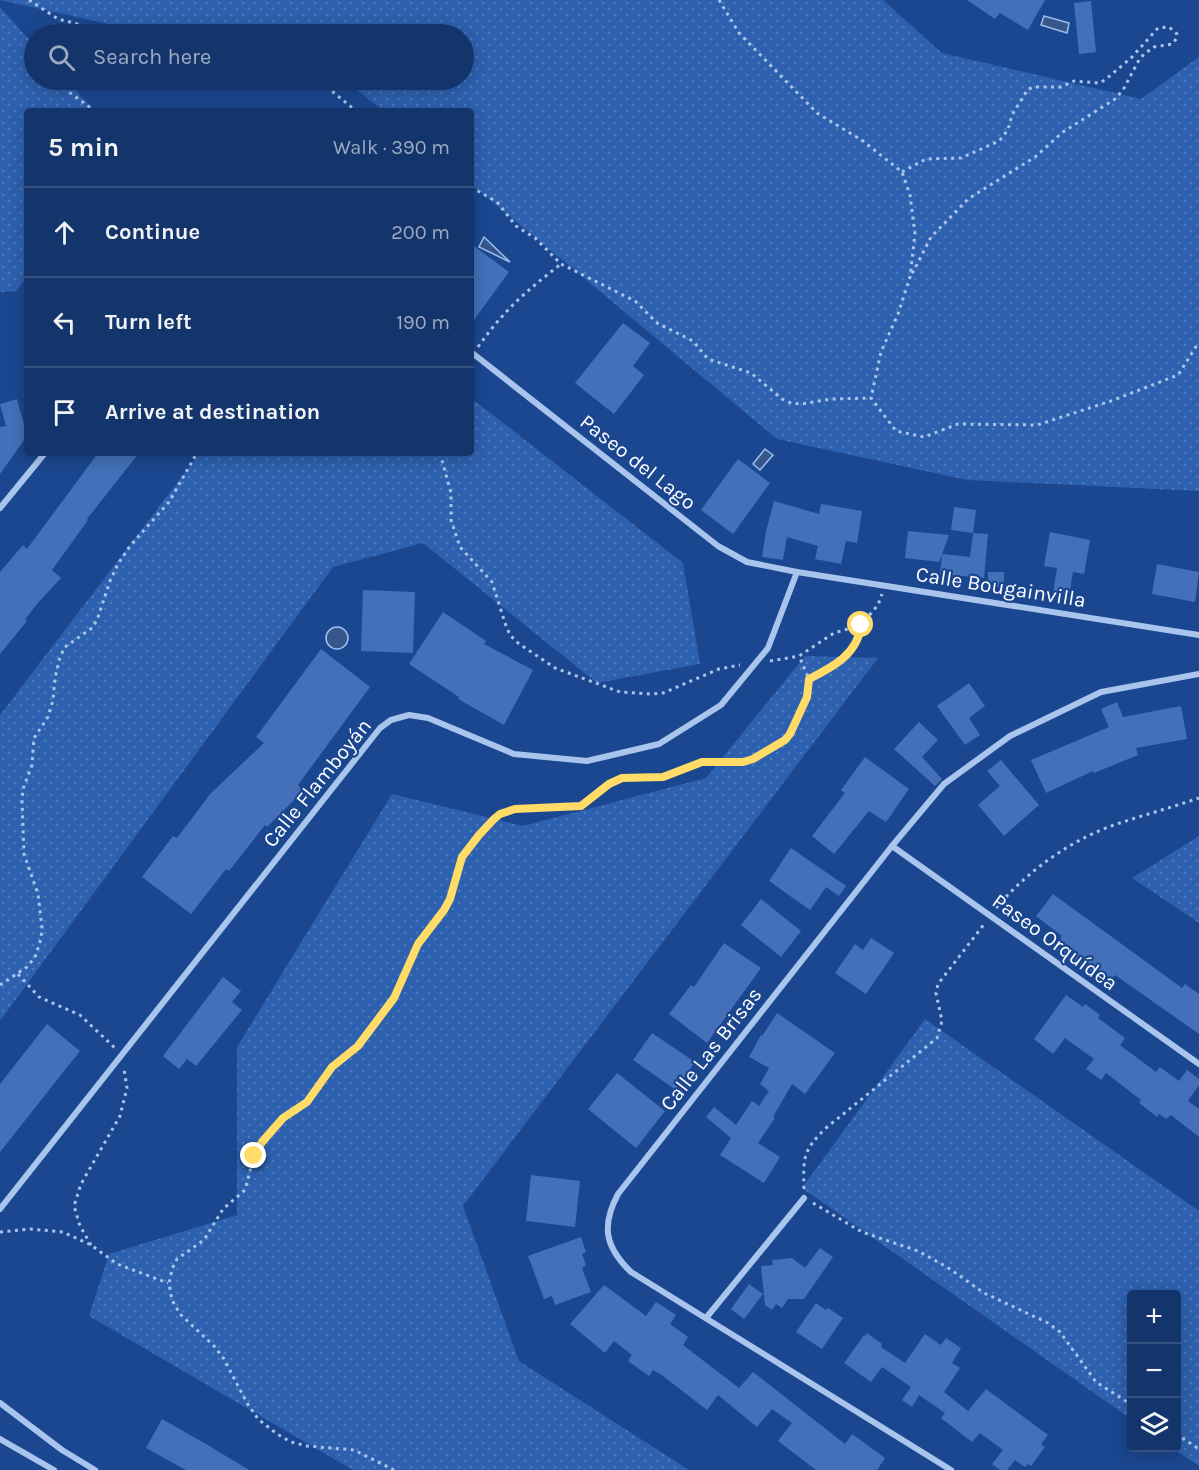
<!DOCTYPE html>
<meta charset="utf-8">
<style>
:root{--surface:#14356c;--page:#214074;--text:#f1f3f6;--muted:#9dabc2;--line:#33507f}
body{margin:0;font-family:Karla,sans-serif;background:var(--page);color:var(--text)}
.controls{position:absolute;right:18px;bottom:18px;display:grid;overflow:hidden;border-radius:6px;box-shadow:0 3px 15px #0003}
.controls button{width:54px;height:54px;display:grid;place-items:center;padding:0;border:0;border-bottom:2px solid var(--line);background:var(--surface);color:var(--text);font:30px sans-serif}
.stop{position:absolute;width:18px;height:18px;margin:-14px;border:4px solid #ffdc67;border-radius:50%;background:#fff}
.stop.end{background:#ffdc67;border-color:#fff;box-shadow:0 2px 6px #0008}
.list{margin:0;padding:0;list-style:none}
h2{display:flex;justify-content:space-between;align-items:center;height:78px;margin:0;padding:0 24px;font-size:26px}
h2 small{font-size:20px;font-weight:400;color:var(--muted)}
.list li{display:grid;grid-template-columns:39px 1fr auto;gap:18px;align-items:center;box-sizing:border-box;height:90px;padding:0 24px;border-top:2px solid var(--line)}
.list b{display:block;font-size:22px;white-space:nowrap}
.list em{font-size:20px;font-style:normal;color:var(--muted)}
.icon{flex:none;width:33px;height:33px;fill:none;stroke:currentColor;stroke-width:2;stroke-linecap:round;stroke-linejoin:round}
.map{position:relative;flex:none;width:1199px;height:1470px;overflow:hidden}
.search{position:absolute;background:var(--surface);box-shadow:0 3px 15px #0003;left:24px;top:24px;width:450px;height:66px;display:flex;align-items:center;gap:15px;box-sizing:border-box;padding:0 21px;border-radius:33px;color:var(--muted);font-size:22px}
.panel{position:absolute;background:var(--surface);box-shadow:0 3px 15px #0003;left:24px;top:108px;width:450px;height:348px;border-radius:6px}
.map>svg:first-child{display:block}
</style>
<div class="map">
<svg width="1199" height="1470" viewBox="0 0 1199 1470">
<defs>
<pattern id="green-dots" width="8" height="8" patternUnits="userSpaceOnUse" patternTransform="scale(1.5)"><rect width="8" height="8" fill="#2d60ae"/><path d="M2 2h.1M6 6h.1" fill="none" stroke="#4c78ba" stroke-width="1.8" stroke-linecap="round"/></pattern>
</defs>
<rect width="100%" height="100%" fill="#1b4790"/>
<g fill="url(#green-dots)">
<path d="M0,0h883l59,53 199,46 58,-42v434l-232,-11 -190,-41 -306,-255v-73h-88l-38,-31h119v-46h-311z"/>
<path d="M0,7l34,38v35h32l29,31h-68v166l-11,14 -16,1z"/>
<path d="M471,398l212,165 17,101 -103,19 -174,-140 -90,24 -333,454v-306l200,-262h271z"/>
<path d="M805,656l73,2 -415,548 56,155 170,109h-336l-264,-154 20,-62 128,-39v-168l155,-253 131,32 183,-48z"/>
<path d="M1199,836v87l-67,-45z"/>
<path d="M925,1019l274,192v255l-27,-18h4v-154h-44l-1,125 -329,-231z"/>
</g>
<g fill="#36568c" stroke="#9cbff1" stroke-width="1.5">
<path d="M1044,16l25,7 -2,10 -26,-8z"/>
<path d="M484,237l26,25 -31,-15z"/>
<path d="M765,449l8,6 -13,15 -7,-6z"/>
<circle cx="337" cy="638" r="11"/>
</g>
<g fill="#4370b8">
<path d="M967,0h78l-17,30 -28,-17 -5,6z"/>
<path d="M1091,1l5,51 -17,2 -5,-51z"/>
<path d="M471,244l38,28 -38,52z"/>
<path d="M623,323l27,20 -17,23 11,9 -30,39 -39,-31z"/>
<path d="M17,399l10,37 -27,38v-47l6,-1 -6,-22z"/>
<path d="M98,453h41l-52,66 1,1 -36,50 9,8 -25,27 -11,15 2,1 -27,33v-82l23,-27 4,4z"/>
<path d="M738,459l32,24 -37,51 -32,-24z"/>
<path d="M774,501l45,13 2,-10 41,7 -5,32 -11,-2 -5,23 -26,-5 3,-13 -31,-9 -4,23 -21,-3 4,-26z"/>
<path d="M954,507l22,3 -3,23 -22,-3z"/>
<path d="M908,531l41,4 -10,27 -34,-4z"/>
<path d="M1050,532l40,8 -6,34 -11,-2 -4,24 -16,-2 4,-26 -13,-2z"/>
<path d="M973,533l15,1 -4,44 -44,-4 2,-20 28,3z"/>
<path d="M1157,564l42,8 -4,30 -43,-8z"/>
<rect x="988" y="572" width="16" height="15"/>
<path d="M363,590l52,2 -2,61 -52,-2z"/>
<path d="M443,612l43,29 -2,3 49,26 -29,55 -46,-26 1,-2 -50,-33z"/>
<path d="M321,649l49,38 -72,98 5,6 -36,36 -2,-2 -36,46 -3,-2 -35,45 -49,-37 31,-41 4,2 34,-45 53,-50 -8,-6z"/>
<path d="M969,683l16,23 -16,12 11,17 -15,10 -28,-39z"/>
<path d="M1117,702l6,15 58,-11 6,33 -51,9 2,7 -44,18 -1,-2 -47,22 -15,-33 78,-33 -8,-18z"/>
<path d="M919,722l19,18 -16,17 20,22 -7,7 -41,-37z"/>
<path d="M865,757l44,32 -23,33 -17,-11 -35,43 -22,-18 33,-43 -4,-3z"/>
<path d="M1001,760l38,45 -35,31 -26,-31 22,-19 -13,-15z"/>
<path d="M791,848l55,38 -7,10 -13,-9 -16,23 -41,-29z"/>
<path d="M1053,894l129,94 3,-4 14,10v40l-84,-59 -10,12 -52,-39 9,-12 -26,-20z"/>
<path d="M761,899l40,32 -20,26 -40,-32z"/>
<path d="M871,938l23,15 -28,41 -31,-21 20,-29 8,6z"/>
<path d="M724,943l37,25 -54,75 -38,-29 22,-29 3,2z"/>
<path d="M223,977l18,14 -9,11 10,8 -46,56 -9,-7 -8,10 -16,-13z"/>
<path d="M1066,995l17,12 2,-3 15,11 -2,3 27,20 -5,7 36,27 4,-5 19,14 8,-11 12,9v6l-11,16 11,8v28l-28,-22 -5,4 -7,-5 -2,3 -18,-14 2,-3 -35,-27 -5,7 -15,-11 8,-10 -29,-21 -12,16 -19,-15z"/>
<path d="M777,1013l58,40 -30,41 -13,-10 -19,33 2,1 -17,25 22,14 -16,26 -44,-28 11,-17 -25,-21 8,-10 22,18 16,-24 7,5 10,-15 -9,-7 9,-16 -20,-11 12,-22 1,1z"/>
<path d="M47,1024l33,27 -80,101v-68z"/>
<path d="M652,1033l43,29 -19,28 -43,-30z"/>
<path d="M617,1073l48,38 -29,37 -48,-39z"/>
<path d="M531,1175l49,6 -5,46 -49,-6z"/>
<path d="M581,1237l5,15 -4,2 4,11 -4,3 9,24 -36,13 -3,-9 -8,3 -16,-43z"/>
<path d="M820,1248l13,9 -29,42h-16l-6,9 -6,-4 -4,6 -7,-5 -4,-39 12,-1 -1,-5 20,-2 13,10z"/>
<path d="M749,1284l14,10 -19,25 -13,-10z"/>
<path d="M604,1285l42,31 10,-14 20,13 -6,9 18,13 -5,8 56,43 14,-16 92,72 7,-10 33,24 -8,12h-61l-38,-29 14,-18 -20,-14 -15,18 -39,-32 -11,15 -44,-34 -10,-6 -4,6 -21,-15 4,-6 -18,-14 -9,12 -35,-29z"/>
<path d="M816,1303l10,7 2,-2 15,10 -21,31 -26,-17z"/>
<path d="M867,1333l15,11 -1,3 24,16 20,-29 16,11 5,-7 15,10 -9,15 8,5 -16,24 24,19 18,-22 62,46 -7,9 4,3 -14,19 -3,-2 -3,3 -10,-7 -8,10h-7l-8,-6 11,-14 -23,-17 -8,9 -31,-24 4,-5 -26,-18 -7,12 -10,-7 9,-13 -29,-20 -11,15 -27,-19 20,-28 1,1z"/>
<path d="M162,1419l44,25 43,26h-63l-40,-22z"/>
</g>
<g fill="none" stroke-linecap="round" stroke-linejoin="round">
<g stroke="#a9c5ee" stroke-width="3" stroke-dasharray="3 4.5" stroke-linecap="butt">
<path d="M29,0l29,19 51,13 51,-5 24,7"/>
<path d="M719,0l20,33 78,80 46,28 39,31 8,23 5,39 -5,43 -12,37 -17,38 -10,46 25,33 28,6 34,-13 79,1 74,-24 67,-26 21,-33"/>
<path d="M52,34l6,-14"/>
<path d="M61,80l8,12 26,19"/>
<path d="M313,80l14,7 29,24"/>
<path d="M902,172l24,-13 35,-1 38,-17 9,-11 4,-15 16,-26 7,-2h26l13,-6 25,2 6,-3 26,-22 27,-30 11,-1 8,7v4l-5,6 -18,3 -7,5 -7,6 -17,32 -8,9 -52,33 -28,25 -67,42 -37,38 -20,39"/>
<path d="M471,187l26,15 19,24 19,12 26,26 74,37 22,22 36,18 15,18 43,14 31,26 9,4 10,1 30,-5 40,-1"/>
<path d="M478,347c26,-37 47,-55 83,-83"/>
<path d="M440,453l11,40v27l9,27 32,35 13,41 5,12 8,8 37,25 65,24 31,2 12,-1 56,-24 21,-4"/>
<path d="M770,661l29,-5 35,-23 27,-8 17,-20 4,-11"/>
<path d="M809,679c25,-12 49,-25 52,-54"/>
<path d="M996,908c31,-36 70,-65 115,-82 29,-10 59,-18 88,-28"/>
<path d="M18,974l21,23 41,18 36,34"/>
<path d="M0,985l27,-18 8,-10 6,-18 1,-11 -4,-34 -14,-40 -2,-54 1,-11 9,-24 2,-27 14,-21 5,-17 2,-22 5,-21 5,-10 27,-19 5,-8 13,-39 8,-17 12,-18 39,-44 28,-49"/>
<path d="M804,1189c-1,-31 -1,-39 22,-61l111,-90 5,-17 -6,-28 2,-9 47,-61"/>
<path d="M813,1203l49,29 56,19 29,16 37,26 64,30 12,9 36,50 36,23"/>
<path d="M0,1232l30,-3 33,3 28,13 26,19 51,19"/>
<path d="M91,1245l-11,-19 -6,-20 7,-22 39,-68 7,-28 -3,-19"/>
<path d="M1176,1434l23,15"/>
<path d="M394,1470l-40,-20 -47,-4 -16,-4 -14,-8 -19,-15 -11,-16 -23,-44 -10,-13 -34,-32 -8,-14 -3,-16 3,-15 5,-10 27,-19 19,-31 22,-19 9,-34 17,-25 12,-13 24,-16 25,-35 26,-21 36,-48 24,-54 26,-34 6,-11 12,-42 17,-22 15,-16 6,-5 15,-5 66,-3 28,-22 13,-6 41,-2 39,-14h41l26,-11 16,-11 5,-6 17,-37 2,-18 -10,-23"/>
</g>
<g stroke="#a9c5ee" stroke-width="6">
<path d="M471,352l247,194 29,16 50,10 402,63"/>
<path d="M0,508l45,-55"/>
<path d="M892,846l307,218"/>
<path d="M0,1209l380,-481 11,-8 18,-5 19,3 86,36 73,7 72,-17 62,-39 47,-57 29,-76"/>
<path d="M706,1318l98,-120"/>
<path d="M0,1403l62,47 33,20"/>
<path d="M0,1439l54,31"/>
<path d="M951,1470l-320,-198c-26,-25 -30,-46 -13,-78l274,-348 52,-62 66,-48 91,-44 98,-18"/>
</g>
</g>
<g fill="none" stroke-linecap="round" stroke-linejoin="round">
<path stroke="#ffdc67" stroke-width="8" d="M254,1156l8,-14 21,-24 24,-16 25,-35 26,-21 36,-48 24,-54 26,-34 6,-11 12,-42 17,-22 15,-16 6,-5 15,-5 66,-3 28,-22 13,-6 41,-1 39,-15h41l10,-3 32,-19 5,-6 17,-37 2,-18c24,-12 49,-25 52,-54"/>
</g>
<g text-anchor="middle" stroke-width="4.5" stroke-linejoin="round" paint-order="stroke">
<g font-size="21" fill="#fff" stroke="#1b4790">
<text transform="translate(638 462) rotate(38)" y="7">Paseo del Lago</text>
<text transform="translate(1001 587) rotate(9)" y="7">Calle Bougainvilla</text>
<text transform="translate(317 783) rotate(-51)" y="7">Calle Flamboyán</text>
<text transform="translate(1055 942) rotate(36)" y="7">Paseo Orquídea</text>
<text transform="translate(711 1049) rotate(-52)" y="7">Calle Las Brisas</text>
</g>
</g>
</svg>
<div class="controls">
<button>+</button>
<button>−</button>
<button><svg class="icon" aria-label="layers" viewBox="0 0 24 24"><path d="M12 4l9 5-9 5-9-5zM3 14l9 5 9-5"/></svg></button>
</div>
<div class="stop" style="left:861px;top:625px"></div>
<div class="stop end" style="left:254px;top:1156px"></div>
<div class="search"><svg class="icon" aria-label="search" viewBox="0 0 24 24"><circle cx="10" cy="10" r="6"/><path d="M15 15l6 6"/></svg>Search here</div>
<section class="panel">
<h2>5 min<small>Walk · 390 m</small></h2>
<ul class="list">
<li><svg class="icon" aria-label="ahead" viewBox="0 0 24 24"><path d="M12 20V5M6 11l6-6 6 6"/></svg><div><b>Continue</b></div><em>200 m</em></li>
<li><svg class="icon" aria-label="left" viewBox="0 0 24 24"><path d="M17 20v-9H6M10 6l-5 5 5 5"/></svg><div><b>Turn left</b></div><em>190 m</em></li>
<li><svg class="icon" aria-label="arrive" viewBox="0 0 24 24"><path d="M6 21V4h12l-3 4 3 4H6"/></svg><div><b>Arrive at destination</b></div></li>
</ul>
</section>
</div>
